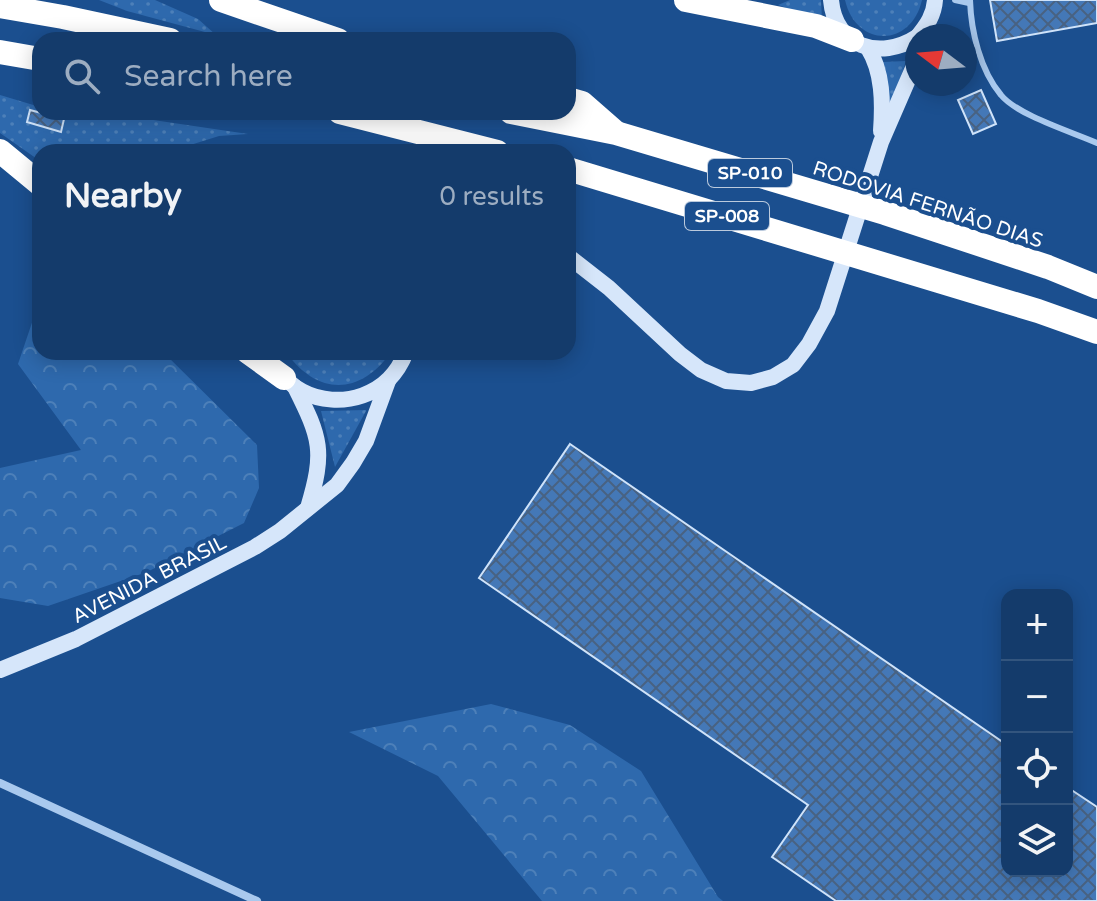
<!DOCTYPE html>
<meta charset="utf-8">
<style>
:root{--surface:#143b6b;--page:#214673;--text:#f1f3f6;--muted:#9dadc1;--line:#33557e}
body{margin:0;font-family:"Varela Round",sans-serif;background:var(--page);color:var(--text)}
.controls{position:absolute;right:24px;bottom:24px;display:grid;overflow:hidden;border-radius:16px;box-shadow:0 4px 20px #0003}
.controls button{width:72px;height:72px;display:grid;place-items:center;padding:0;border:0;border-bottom:2px solid var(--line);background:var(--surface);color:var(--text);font:40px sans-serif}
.compass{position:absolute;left:905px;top:24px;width:72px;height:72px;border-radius:50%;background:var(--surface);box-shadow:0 4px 20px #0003;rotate:286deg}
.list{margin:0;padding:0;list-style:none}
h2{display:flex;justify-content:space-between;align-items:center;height:104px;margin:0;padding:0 32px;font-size:34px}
h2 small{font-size:26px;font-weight:400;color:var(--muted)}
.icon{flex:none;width:44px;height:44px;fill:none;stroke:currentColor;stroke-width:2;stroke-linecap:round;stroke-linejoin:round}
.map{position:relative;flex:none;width:1097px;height:901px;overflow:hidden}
.search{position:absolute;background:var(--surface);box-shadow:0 4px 20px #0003;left:32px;top:32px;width:544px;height:88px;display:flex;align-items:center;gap:20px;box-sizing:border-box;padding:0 28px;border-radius:24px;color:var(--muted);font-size:30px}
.panel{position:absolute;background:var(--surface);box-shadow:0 4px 20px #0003;left:32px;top:144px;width:544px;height:216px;border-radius:24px}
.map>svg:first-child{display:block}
</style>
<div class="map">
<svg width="1097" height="901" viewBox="0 0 1097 901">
<defs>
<pattern id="grass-dots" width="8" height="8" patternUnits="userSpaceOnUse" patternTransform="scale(2)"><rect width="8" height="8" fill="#2e69ad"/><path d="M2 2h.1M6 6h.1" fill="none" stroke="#4d80b9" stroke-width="1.8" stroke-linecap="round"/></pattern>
<pattern id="forest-crowns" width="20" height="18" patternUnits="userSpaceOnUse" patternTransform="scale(2)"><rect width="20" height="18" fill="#2e69ad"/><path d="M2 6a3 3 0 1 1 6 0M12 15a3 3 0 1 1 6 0" fill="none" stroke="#4d80b9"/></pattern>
<pattern id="building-cross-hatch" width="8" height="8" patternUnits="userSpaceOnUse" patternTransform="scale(2)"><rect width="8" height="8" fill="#4478b7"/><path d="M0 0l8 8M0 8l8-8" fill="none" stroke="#486282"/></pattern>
</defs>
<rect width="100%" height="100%" fill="#1b4f8f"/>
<g fill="url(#grass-dots)">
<path d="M99,0h56l43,19 18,16 -89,-24z"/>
<path d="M790,0h31l1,20 -44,-15z"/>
<path d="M845,0h77c-11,48 -66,48 -77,0z"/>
<path d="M906,61l-16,49 -7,-48z"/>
<path d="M0,95l40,12v5h18l14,4 61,1 115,17 -29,2 -51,16h-128v9l-40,-28z"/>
<path d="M286,352h105c-31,44 -74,44 -105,0z"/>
<path d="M366,410v1l-31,56 -14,-56z"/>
</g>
<g fill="url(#forest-crowns)">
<path d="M40,299v53h123l94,93 2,43 -15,35 -97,49 -99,34 -48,-8v-130l81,-18 -63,-86z"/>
<path d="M491,704l79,21 71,46 77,126 5,4h-181l-104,-125 -89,-44z"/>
</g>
<g fill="url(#building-cross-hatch)" stroke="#cfe3fa" stroke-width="2">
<path d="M990,0h107v23l-100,18z"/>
<path d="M981,90l15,34 -23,10 -15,-34z"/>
<path d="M30,110l34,9 -3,13 -34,-10z"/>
<path d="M570,444l437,301v126h60v-84l30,20v94h-261l-64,-44 36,-52 -329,-227z"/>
</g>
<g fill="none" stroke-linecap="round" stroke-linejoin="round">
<g stroke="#a9c9ee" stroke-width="6">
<path d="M955,0l14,3"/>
<path d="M970,0c1,31 10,70 31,95 16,20 71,37 96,48"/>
</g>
<path stroke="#a9c9ee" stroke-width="8" d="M0,783l257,118"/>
<g stroke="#d6e6fa" stroke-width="16">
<path d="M831,0c4,47 49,61 86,37"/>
<path d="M918,36c9,-11 16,-21 17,-36"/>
<path d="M868,48c15,24 15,55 13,83"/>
<path d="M568,256l41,32 71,66 21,16 25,11 25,2 22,-6 20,-12 16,-21 18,-33 54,-169 36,-83"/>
<path d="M279,370c24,37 80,39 110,9 8,-8 13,-17 17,-27"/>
<path d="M295,387c26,52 30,64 13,121"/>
<path d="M0,670l76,-31 179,-92 25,-16 57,-46 16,-22 13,-22 22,-60"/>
</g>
<g stroke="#fff" stroke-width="24">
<path d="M221,0l117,40"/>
<path d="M686,0l130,26 36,14"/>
<path d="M0,6l63,11 107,23"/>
<path d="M0,52l40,7"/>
<path d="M568,99l14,4 32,28"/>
<path d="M340,112l157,40"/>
<path d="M511,112l105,21 269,80 163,54 49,20"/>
<path d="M0,151l40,33"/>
<path d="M568,169l470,142 59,21"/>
<path d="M248,352l36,26"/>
</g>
</g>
<g text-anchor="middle" stroke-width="8" stroke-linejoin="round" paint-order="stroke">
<g fill="#1b4f8f" stroke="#bbcadd" stroke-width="2">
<rect x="708" y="159" width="84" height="28" rx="6"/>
<rect x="685" y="202" width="84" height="28" rx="6"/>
</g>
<g font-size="18" font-weight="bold" fill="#fff">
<text x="750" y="179">SP-010</text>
<text x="727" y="222">SP-008</text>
</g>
<g font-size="20" fill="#fff" stroke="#1b4f8f">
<text transform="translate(928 204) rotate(18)" y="7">RODOVIA FERNÃO DIAS</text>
<text transform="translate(149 579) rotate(-27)" y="7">AVENIDA BRASIL</text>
</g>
</g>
</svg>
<div class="controls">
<button>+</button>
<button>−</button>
<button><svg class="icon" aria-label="locate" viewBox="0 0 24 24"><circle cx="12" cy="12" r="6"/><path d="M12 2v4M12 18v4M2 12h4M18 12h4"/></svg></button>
<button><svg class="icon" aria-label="layers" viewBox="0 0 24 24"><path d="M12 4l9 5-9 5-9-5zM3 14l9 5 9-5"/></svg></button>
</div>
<svg class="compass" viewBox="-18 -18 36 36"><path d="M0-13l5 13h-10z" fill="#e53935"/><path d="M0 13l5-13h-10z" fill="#9dadc1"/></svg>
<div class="search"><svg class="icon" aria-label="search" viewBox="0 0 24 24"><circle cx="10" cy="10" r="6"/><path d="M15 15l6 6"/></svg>Search here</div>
<section class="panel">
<h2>Nearby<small>0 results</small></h2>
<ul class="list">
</ul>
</section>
</div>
